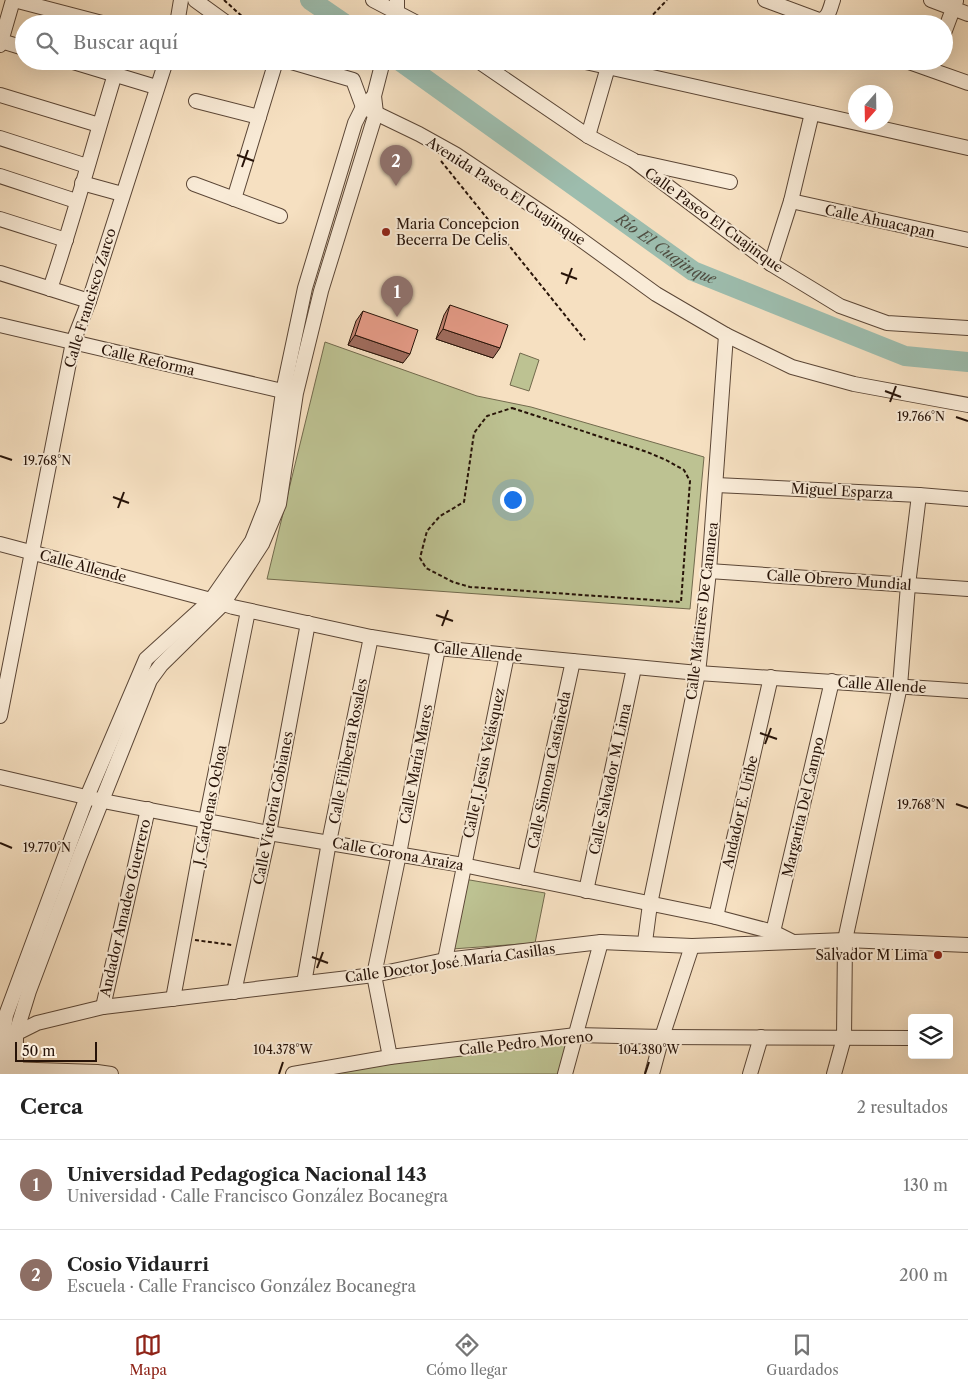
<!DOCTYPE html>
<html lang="es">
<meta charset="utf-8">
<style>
:root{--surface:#fff;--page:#f6f6f6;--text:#222;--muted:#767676;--line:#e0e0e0;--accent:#8f2418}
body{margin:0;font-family:"Libre Caslon Text",serif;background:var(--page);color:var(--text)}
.controls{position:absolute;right:15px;bottom:15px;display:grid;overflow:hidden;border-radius:5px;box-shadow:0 5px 20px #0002}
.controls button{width:45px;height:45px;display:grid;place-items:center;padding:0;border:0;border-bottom:1px solid var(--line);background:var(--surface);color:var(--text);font:25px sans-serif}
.compass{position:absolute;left:848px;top:85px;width:45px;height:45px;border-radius:50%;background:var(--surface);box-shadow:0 5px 20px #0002;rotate:200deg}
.scale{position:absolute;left:15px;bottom:12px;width:82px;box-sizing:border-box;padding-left:5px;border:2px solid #271308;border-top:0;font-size:14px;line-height:18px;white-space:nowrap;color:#271308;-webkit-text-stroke:4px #f9ebd7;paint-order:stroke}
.you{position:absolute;left:512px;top:499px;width:18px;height:18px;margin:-12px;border:4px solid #fff;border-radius:50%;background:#1a73e8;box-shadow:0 0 0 8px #1a73e833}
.badge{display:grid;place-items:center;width:32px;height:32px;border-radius:50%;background:var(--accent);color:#fff;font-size:16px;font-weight:700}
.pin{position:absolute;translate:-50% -41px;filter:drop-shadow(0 1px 2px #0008)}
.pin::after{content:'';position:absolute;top:26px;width:18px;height:15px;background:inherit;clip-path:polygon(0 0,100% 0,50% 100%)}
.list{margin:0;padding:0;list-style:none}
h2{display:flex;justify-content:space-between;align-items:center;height:65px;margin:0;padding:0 20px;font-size:21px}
h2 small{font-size:16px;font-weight:400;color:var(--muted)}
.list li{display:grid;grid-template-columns:32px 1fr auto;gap:15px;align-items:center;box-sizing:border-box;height:90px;padding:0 20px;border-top:1px solid var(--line)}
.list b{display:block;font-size:19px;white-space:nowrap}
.list p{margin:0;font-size:16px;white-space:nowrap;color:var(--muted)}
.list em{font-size:16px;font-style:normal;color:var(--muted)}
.icon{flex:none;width:28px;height:28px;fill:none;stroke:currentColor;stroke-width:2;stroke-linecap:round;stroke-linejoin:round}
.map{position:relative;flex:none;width:968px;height:1074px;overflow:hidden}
.search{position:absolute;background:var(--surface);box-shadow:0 5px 20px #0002;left:15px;right:15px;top:15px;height:55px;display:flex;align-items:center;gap:12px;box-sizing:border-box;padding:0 18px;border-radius:28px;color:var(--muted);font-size:19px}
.sheet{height:245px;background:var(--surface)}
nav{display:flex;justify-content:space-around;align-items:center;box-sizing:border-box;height:70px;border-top:1px solid var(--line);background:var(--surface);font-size:14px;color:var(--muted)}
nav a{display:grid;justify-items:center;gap:2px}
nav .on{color:var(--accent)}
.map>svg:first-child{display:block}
</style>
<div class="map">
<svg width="968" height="1074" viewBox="0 0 968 1074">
<rect width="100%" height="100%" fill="#f6e0c1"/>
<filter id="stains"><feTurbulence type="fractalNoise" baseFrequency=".004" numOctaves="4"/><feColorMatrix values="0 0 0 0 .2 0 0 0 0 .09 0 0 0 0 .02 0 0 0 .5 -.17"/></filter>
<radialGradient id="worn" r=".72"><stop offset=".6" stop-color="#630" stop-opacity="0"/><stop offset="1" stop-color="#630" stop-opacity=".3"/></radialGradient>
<g fill="#bdc292" stroke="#726a4d">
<path d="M325,342l152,54 54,11 173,50 -14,152 -423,-30z"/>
<path d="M520,353l19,7 -10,31 -19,-6z"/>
<path d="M464,879l81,14 -10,50 -83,6z"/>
<path d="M576,1035l-11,39h-262z"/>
</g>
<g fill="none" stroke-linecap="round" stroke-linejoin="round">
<g stroke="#9dbdae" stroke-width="20">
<path d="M310,0l35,24"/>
<path id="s1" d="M400,61l293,210 212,85 63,6"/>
</g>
<g stroke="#5b4636" stroke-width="16">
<g id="minor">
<path d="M14,0l92,24"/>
<path d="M195,0l33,24"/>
<path d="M373,0l46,24"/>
<path d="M765,0l54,20c10,-1 11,-12 14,-20"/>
<path d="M931,0l37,14"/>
<path d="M177,24l4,-24"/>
<path d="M394,24l3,-11v-13"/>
<path d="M944,33l12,-32"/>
<path d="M1,41l23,7"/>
<path d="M0,45l13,-45"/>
<path d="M70,61l86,26"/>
<path d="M288,61l65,19 10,27 56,27 36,20 110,74 91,66 70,41 66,32 62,17 114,21"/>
<path d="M478,61l110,75 45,24 138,104 69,42 47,17 81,5"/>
<path d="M581,61l387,87"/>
<path d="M906,61l62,22"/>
<path d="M0,95l99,30"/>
<path d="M196,101l63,16"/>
<path d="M588,136l20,-69"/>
<path d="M0,138l87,28"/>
<path d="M639,162l91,20"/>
<path d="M0,176l76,25"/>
<path d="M82,183l40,11"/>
<path d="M194,184l86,32"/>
<path d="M234,199l42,-138"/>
<path d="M791,201l177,39"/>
<path d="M0,219l66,21"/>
<path d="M771,264l20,-63 21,-88"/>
<path d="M0,273l89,28"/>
<path d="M50,289c24,-71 43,-143 65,-215"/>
<path d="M0,325l291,68"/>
<path d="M716,485l203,10 49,4"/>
<path d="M0,544l211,56 22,7 138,30 67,11 260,25 270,18"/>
<path d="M709,571l259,18"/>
<path d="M0,716l73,-374 16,-41 77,-240"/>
<path d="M0,777l103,24 166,32 194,32 253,52 57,15 20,10"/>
<path d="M525,878l48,-217"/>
<path d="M586,891l48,-223"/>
<path d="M716,917l55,-240"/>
<path d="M773,932l59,-251"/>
<path d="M645,942l5,-38 48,-231 11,-102 17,-236"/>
<path d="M445,960l62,-305"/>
<path d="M304,983l25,-141 42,-205"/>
<path d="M234,992l35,-159 39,-210"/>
<path d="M173,999l33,-179 42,-209"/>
<path d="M103,1007l45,-198"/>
<path d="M13,1035l24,-12 66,-16 271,-32 71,-15 156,-18 91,4 153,-6 123,5"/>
<path d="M390,1057l-16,-82 25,-121 39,-206"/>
<path d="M7,1069l90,3 14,2"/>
<path d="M3,1074l-1,-33 4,-26 81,-218 59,-138 65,-59 41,-59 15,-38 16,-111 22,-104 50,-165 8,-16 11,-11"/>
<path d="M16,1074v-41l13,-42 50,-133 71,-178 11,-15 62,-61 39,-60 17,-40 17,-111 25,-102 55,-178 -2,-17 9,-35"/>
<path d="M293,1074l97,-17 186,-22 86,2 250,1"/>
<path d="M565,1074l36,-132"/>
<path d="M652,1074l10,-37 30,-91"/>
<path d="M750,1074l11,-37"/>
<path d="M834,1074l10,-36 1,-98 55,-254 8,-101 11,-90"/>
</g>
</g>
<g stroke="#271308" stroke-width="2" stroke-dasharray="4 2.5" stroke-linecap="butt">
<path d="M224,0l21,19 8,5"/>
<path d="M644,24l23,-24"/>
<path d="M441,161l144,179"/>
<path d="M512,408l135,44 19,8 18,10 6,11 -9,121 -211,-15 -17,-5 -27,-14 -6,-10 7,-27 13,-15 24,-14 10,-69 13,-17z"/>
<path d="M195,940l37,5"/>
</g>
<use href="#minor" stroke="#f9ebd7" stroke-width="14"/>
</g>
<g fill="#c58574" stroke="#271308">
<path d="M450,305l43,53 -57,-19 8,-24z"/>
<path d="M363,311l40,52 -55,-18 8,-24z"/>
</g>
<g fill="#a06c5e" stroke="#271308">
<path d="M443,329l57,19 -7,10 -57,-19z"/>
<path d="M355,335l55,19 -7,9 -55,-18z"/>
</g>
<g fill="#e59b87" stroke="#271308">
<path d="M450,305l58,20 -8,23 -57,-19z"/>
<path d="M363,311l55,19 -8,24 -55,-19z"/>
</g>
<path fill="none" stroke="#271308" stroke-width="2" d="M237,155l17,6M242,167l6,-17M561,273l16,6M566,284l6,-16M885,391l16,6M890,402l6,-16M956,417l12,4M0,456l12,4M113,497l16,6M118,508l6,-16M436,615l17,6M442,626l6,-16M760,733l17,6M765,744l6,-16M956,804l12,4M0,843l12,5M312,957l16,6M317,968l6,-16M279,1074l4,-12M645,1074l4,-12"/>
<g fill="#8f2418" stroke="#f9ebd7" stroke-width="2">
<circle cx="386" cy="232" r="5"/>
<circle cx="938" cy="955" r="5"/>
</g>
<g text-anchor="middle" stroke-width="4" stroke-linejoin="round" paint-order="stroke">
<g font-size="14" fill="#271308" stroke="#f9ebd7">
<text transform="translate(506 191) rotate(33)" y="5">Avenida Paseo El Cuajinque</text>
<text transform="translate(714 220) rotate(36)" y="5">Calle Paseo El Cuajinque</text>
<text transform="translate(880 221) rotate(12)" y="5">Calle Ahuacapan</text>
<text transform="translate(90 298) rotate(-73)" y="5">Calle Francisco Zarco</text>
<text transform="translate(148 360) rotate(13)" y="5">Calle Reforma</text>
<text transform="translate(842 491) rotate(3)" y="5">Miguel Esparza</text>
<text transform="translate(83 566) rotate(15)" y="5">Calle Allende</text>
<text transform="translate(839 580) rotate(4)" y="5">Calle Obrero Mundial</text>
<text transform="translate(702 611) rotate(-83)" y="5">Calle Mártires De Cananea</text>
<text transform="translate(478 652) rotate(6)" y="5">Calle Allende</text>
<text transform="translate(882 685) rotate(4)" y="5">Calle Allende</text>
<text transform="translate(348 751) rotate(-79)" y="5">Calle Filiberta Rosales</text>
<text transform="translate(484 763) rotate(-78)" y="5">Calle J. Jesús Velásquez</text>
<text transform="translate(416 764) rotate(-79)" y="5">Calle María Mares</text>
<text transform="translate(549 770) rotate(-78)" y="5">Calle Simona Castañeda</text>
<text transform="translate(610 779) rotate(-78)" y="5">Calle Salvador M. Lima</text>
<text transform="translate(210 805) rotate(-79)" y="5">J. Cárdenas Ochoa</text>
<text transform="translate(803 807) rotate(-77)" y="5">Margarita Del Campo</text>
<text transform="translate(273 808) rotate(-79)" y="5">Calle Victoria Cobianes</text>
<text transform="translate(740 812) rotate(-77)" y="5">Andador E. Uribe</text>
<text transform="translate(398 854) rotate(10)" y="5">Calle Corona Araiza</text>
<text transform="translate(125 908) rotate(-77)" y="5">Andador Amadeo Guerrero</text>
<text transform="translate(450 963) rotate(-8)" y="5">Calle Doctor José María Casillas</text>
<text transform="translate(526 1043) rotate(-6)" y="5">Calle Pedro Moreno</text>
</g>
<g font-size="14" fill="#271308" stroke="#f9ebd7" text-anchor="start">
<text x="396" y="229">Maria Concepcion<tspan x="396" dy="16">Becerra De Celis</tspan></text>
<text x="928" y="960" text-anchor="end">Salvador M Lima</text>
</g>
<g font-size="15" font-style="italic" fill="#504e42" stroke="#f9ebd7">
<text dy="5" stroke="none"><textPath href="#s1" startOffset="326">Río El Cuajinque</textPath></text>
</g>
</g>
<g font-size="12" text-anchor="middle" fill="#271308" stroke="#f9ebd7" stroke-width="4" stroke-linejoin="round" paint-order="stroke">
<text x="921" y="421">19.766°N</text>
<text x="47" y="465">19.768°N</text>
<text x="921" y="809">19.768°N</text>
<text x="47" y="852">19.770°N</text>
<text x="283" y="1054">104.378°W</text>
<text x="649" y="1054">104.380°W</text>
</g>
<rect width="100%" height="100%" filter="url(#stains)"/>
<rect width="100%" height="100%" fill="url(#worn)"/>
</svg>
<div class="controls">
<button><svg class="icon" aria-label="layers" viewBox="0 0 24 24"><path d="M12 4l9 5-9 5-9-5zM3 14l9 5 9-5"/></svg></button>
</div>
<svg class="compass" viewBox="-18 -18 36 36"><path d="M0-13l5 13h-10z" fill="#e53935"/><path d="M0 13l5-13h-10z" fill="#767676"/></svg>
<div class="scale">50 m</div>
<div class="you"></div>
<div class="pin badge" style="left:397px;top:317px;background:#8d6e63">1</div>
<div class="pin badge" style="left:396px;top:186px;background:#8d6e63">2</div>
<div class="search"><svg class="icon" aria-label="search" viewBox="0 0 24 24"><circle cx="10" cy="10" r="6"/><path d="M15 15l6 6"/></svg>Buscar aquí</div>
</div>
<section class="sheet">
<h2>Cerca<small>2 resultados</small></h2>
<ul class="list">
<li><span class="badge" style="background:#8d6e63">1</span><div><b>Universidad Pedagogica Nacional 143</b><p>Universidad · Calle Francisco González Bocanegra</p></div><em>130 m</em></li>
<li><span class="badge" style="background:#8d6e63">2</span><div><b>Cosio Vidaurri</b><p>Escuela · Calle Francisco González Bocanegra</p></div><em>200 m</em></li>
</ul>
</section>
<nav>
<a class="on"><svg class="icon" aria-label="map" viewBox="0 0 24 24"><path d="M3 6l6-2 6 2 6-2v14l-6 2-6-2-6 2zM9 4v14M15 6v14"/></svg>Mapa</a>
<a><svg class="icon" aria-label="directions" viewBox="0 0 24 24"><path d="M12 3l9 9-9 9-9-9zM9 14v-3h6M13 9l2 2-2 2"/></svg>Cómo llegar</a>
<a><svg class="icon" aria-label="saved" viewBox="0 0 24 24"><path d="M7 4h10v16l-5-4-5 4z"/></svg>Guardados</a>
</nav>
